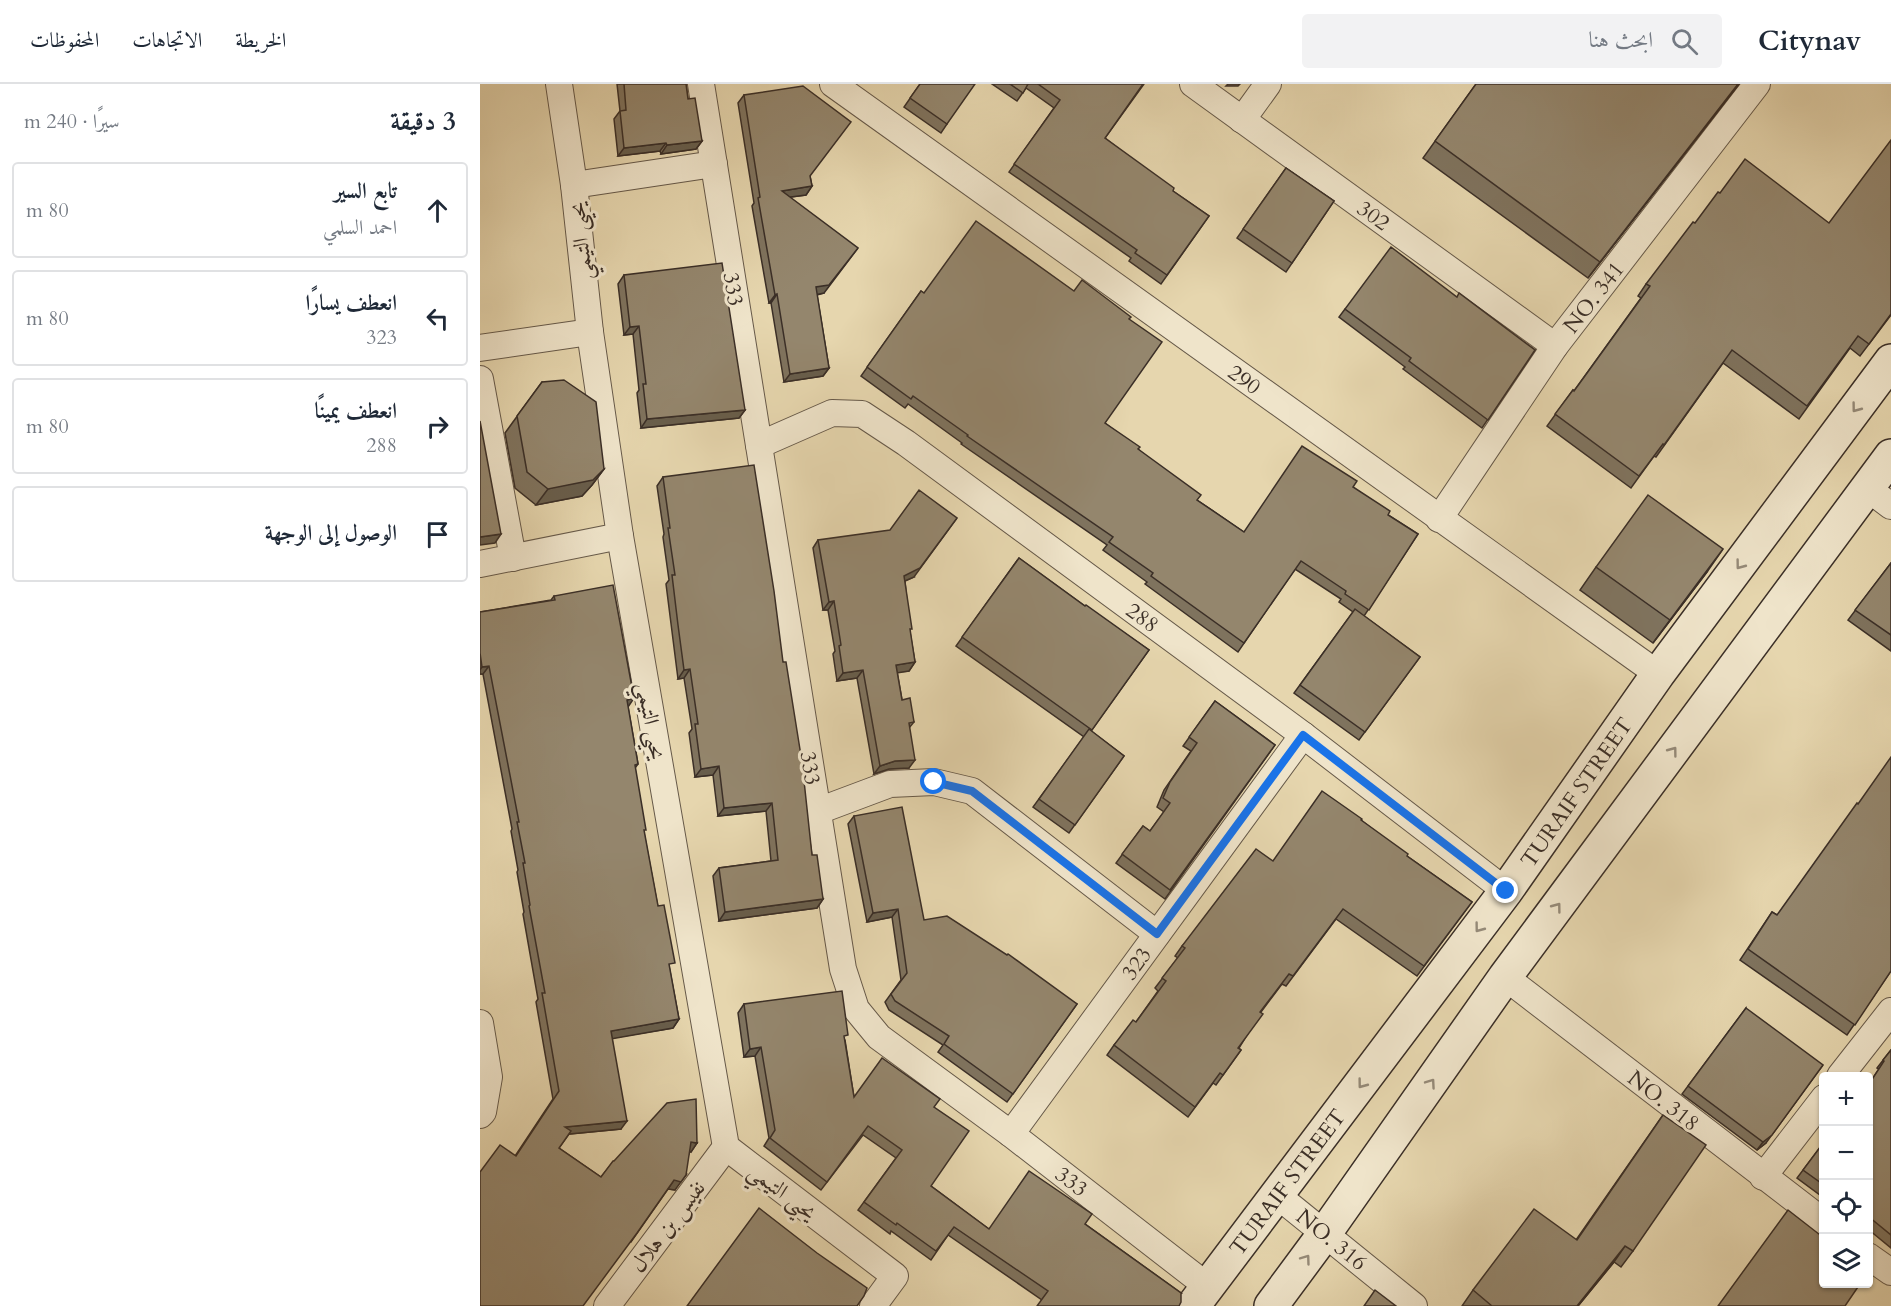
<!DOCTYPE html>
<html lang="ar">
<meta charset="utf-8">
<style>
:root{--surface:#fff;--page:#f2f2f3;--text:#1f2937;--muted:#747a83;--line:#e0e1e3}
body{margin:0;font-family:Cardo,Amiri,serif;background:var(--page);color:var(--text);direction:rtl}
.controls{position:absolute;right:18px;bottom:18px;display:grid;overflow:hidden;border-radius:6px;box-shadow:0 2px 4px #0004}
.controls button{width:54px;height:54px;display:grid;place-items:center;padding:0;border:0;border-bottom:2px solid var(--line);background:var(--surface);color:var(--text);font:30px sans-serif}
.stop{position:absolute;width:18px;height:18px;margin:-14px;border:4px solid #1a73e8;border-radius:50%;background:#fff}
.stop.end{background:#1a73e8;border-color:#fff;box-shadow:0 2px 6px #0008}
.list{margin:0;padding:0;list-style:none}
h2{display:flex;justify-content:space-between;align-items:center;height:78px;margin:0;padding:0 24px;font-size:26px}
h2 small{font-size:20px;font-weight:400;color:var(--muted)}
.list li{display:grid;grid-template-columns:39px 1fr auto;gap:18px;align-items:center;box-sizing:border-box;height:96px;margin:0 12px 12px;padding:0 12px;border:2px solid var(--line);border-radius:6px}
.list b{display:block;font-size:22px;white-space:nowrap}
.list p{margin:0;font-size:20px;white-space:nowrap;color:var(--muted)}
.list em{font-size:20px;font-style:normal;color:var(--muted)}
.icon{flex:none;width:33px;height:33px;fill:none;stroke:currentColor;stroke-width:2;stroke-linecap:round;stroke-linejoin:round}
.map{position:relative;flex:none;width:1411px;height:1222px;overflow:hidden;direction:ltr}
header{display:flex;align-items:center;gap:36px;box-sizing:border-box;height:84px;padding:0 30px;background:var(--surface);border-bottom:2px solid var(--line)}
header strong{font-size:28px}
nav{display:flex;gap:33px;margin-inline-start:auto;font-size:21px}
.search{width:420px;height:54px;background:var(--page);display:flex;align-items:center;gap:15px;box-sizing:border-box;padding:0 21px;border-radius:6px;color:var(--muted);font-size:22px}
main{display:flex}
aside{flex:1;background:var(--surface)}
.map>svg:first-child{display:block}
</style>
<header>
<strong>Citynav</strong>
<div class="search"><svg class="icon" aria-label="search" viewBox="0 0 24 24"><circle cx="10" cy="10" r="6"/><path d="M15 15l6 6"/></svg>ابحث هنا</div>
<nav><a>الخريطة</a><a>الاتجاهات</a><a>المحفوظات</a></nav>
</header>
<main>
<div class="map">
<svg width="1411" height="1222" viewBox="0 0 1411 1222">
<rect width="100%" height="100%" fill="#e6d6ae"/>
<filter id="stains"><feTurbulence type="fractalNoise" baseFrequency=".00333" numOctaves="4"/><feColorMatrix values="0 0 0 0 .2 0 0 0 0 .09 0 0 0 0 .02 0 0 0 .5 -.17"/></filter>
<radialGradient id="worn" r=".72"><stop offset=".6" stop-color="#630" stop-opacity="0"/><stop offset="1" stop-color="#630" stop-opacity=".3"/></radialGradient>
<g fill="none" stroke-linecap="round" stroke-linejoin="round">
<g stroke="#665949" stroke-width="28">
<g id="street">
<path d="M79,0l15,101 16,147 30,204 106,611 169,129 -22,30"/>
<path d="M221,0l142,885 13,40 23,28 132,97 196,152"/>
<path d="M353,0l825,590"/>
<path d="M713,0l362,262"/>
<path d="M762,36l26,-36"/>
<path d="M94,101l140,-21"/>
<path d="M0,264l110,-16"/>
<path d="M0,295l33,179"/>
<path d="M279,361l73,-32 30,1 44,29 397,292 203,156"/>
<path d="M1387,404l24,18"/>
<path d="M959,435l116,-173 202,-262"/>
<path d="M0,480l140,-28"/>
<path d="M338,727l72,-27 44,-2 38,9 185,143"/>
<path d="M1025,893l319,245"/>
<path d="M0,939l9,54 -6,35 -3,3"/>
<path d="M1360,992l51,-65"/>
<path d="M531,1050l292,-399"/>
<path d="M1283,1093l61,-79"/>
<path d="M798,1112l136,110"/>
<path d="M1388,1172l23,16"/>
<path d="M127,1222l119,-159"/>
</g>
</g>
<g stroke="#3b2f27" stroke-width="36">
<g id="secondary">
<path d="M713,1222l313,-415 152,-217 233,-313"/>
<path d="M791,1222l54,-73 180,-256 386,-521"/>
</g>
</g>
<use href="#street" stroke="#efe4ca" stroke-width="26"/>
<use href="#secondary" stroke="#efe4ca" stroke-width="33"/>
</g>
<g fill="#7f735e" stroke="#3b2f27" stroke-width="1.5">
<path d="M137,0h69l2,15 14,42 -6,8 -35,5 -1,-3 -42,5 -4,-37 6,-8z"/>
<path d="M440,0l27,40 -6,9 -37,-26z"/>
<path d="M512,0h152l-39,54 68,53 36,25 -48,68 -32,-23 2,-3 -122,-86 45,-64 -28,-20 -9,13z"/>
<path d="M996,0h263l-151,194 -165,-120z"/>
<path d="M264,11l66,81 2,10 -6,9 -16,2 34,96 -7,2 12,73 -6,8 -39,6 -13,-79h-2l-17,-97 2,-3 -16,-100z"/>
<path d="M806,84l48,33 -48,71 -49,-34z"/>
<path d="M144,191l121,135 -6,8 -98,10 -4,-35 2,-3 -6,-56 -9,1 -6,-51z"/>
<path d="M1166,200l245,31 -31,41 -10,-8 -51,71 -76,-56 -67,94 -2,-1 -23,32 -84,-62 26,-36 1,1 67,-93 -3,-2z"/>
<path d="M441,207l3,2 150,-2 55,28 -24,104 33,26 59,51 47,32 109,-45 35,28 30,19 -54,82 56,41 -61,83 -65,-47 59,-81 -14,-10 2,-3 -46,-30 -57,83 -93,-68 2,-2 -44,-32 4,-5 -146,-101 1,-1 -54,-39 -3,4 -44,-32z"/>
<path d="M977,213l78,53 -53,78 -79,-59 2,-2 -66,-50 6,-8z"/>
<path d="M62,298l62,87 -12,16 -10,11 -46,9 -21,-17 -10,-55z"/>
<path d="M183,393l120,185 29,193 11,44 -6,9 -98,13 -6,-45 6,-8 52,-7 -5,-50 -48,5 -5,-41 -18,2 -6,-44 3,-4 -8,-51 -6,1 -12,-95 3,-4 -6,-43 1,-3 -7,-48z"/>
<path d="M338,456l96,37 -9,4 5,51 5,30 -6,9 -12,1 5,28 12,22 -5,6v40l-20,1 -15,5 -17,-96 -20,3 -4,-27 2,-3 -7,-41h-5l-10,-62z"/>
<path d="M539,474l66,48 64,44 -58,81 33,25 -55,77 -36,-26 51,-70 -128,-91z"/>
<path d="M1411,479v88l-43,-31z"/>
<path d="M1116,483l111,5 -54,71 -73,-53z"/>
<path d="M74,512l74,111 10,57 -3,4 9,65 35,186 -6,9 -61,10 9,91 -52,5 -10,14 42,29 13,-16 83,-18 -6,9 -1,-1 -15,39 -7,-1 -37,53 -116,-86 38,-57 -17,-97 2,-3 -15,-85 1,-2 -7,-40 1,-2 -7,-39 1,-2 -29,-155h-3v-62l71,-12z"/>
<path d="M735,617l60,44 -110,154 -49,-36 27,-37 7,5 14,-19 -7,-5 7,-17 27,-39 -8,-5z"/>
<path d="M374,732l70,104 153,84 -70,98 -69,-50 5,-7 -54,-35 -4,-8 16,-22 -9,-63 -25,5 -19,-98z"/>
<path d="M881,736l46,36 65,46 -55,74 -81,-57 -50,67 -4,-2 -21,28 -22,36 2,2 -25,35 -3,-2 -25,34 -81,-62 7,-10 22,-23 22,-31 -3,-3 23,-30 -3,-2 7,-10 91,-85z"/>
<path d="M1292,828l5,3 114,56 -44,64 -107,-75z"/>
<path d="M264,920l101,36 9,57 80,10 -3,79 58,43 96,-5 96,69 -139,7 -94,-65 -17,25 -40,-29 -1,3 -32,-24 38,-52 -33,-23 -42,55 -57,-44 5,-8 -14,-82 -11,1 -6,-44z"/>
<path d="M1266,924l20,135 -9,7 -75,-56z"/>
<path d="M1411,966v198l-22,-18v-146l10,-15 -2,-1z"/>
<path d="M1183,1031l-30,136 -12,16 -7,-5 -36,44h-116l11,-16 103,-50z"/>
<path d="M1344,1058v56l-27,-20z"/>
</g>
<g fill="#685e4c" stroke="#3b2f27" stroke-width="1.5">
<path d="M748,0h12l-2,2h-12z"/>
<path d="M1258,0h1l-151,194 12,-16z"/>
<path d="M222,57l-6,8 -35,5 6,-9z"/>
<path d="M186,59l-6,8 -42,5 6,-8z"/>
<path d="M332,102l-6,9 -30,4 6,-8z"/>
<path d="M378,164l-34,45 -14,3 6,-9z"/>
<path d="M297,210l-6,9h-2l6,-8z"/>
<path d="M159,242l-6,8 -9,1 6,-8z"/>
<path d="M349,284l-6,8 -39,6 6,-8z"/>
<path d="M265,326l-6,8 -98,10 6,-9z"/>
<path d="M124,385l-12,16 -10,11 -46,9 12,-16z"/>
<path d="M477,434l-43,59 -16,7 6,-8z"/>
<path d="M21,450l-6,9 -15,2v-8z"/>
<path d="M1243,465l-16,23 -54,71 17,-23z"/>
<path d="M354,517l-6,9h-5l6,-8z"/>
<path d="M435,578l-6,9 -19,3 6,-9z"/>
<path d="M9,582l-6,8h-3v-4l2,-3z"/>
<path d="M210,585l-6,9 -6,1 6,-9z"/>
<path d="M383,586l-6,8 -20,3 6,-8z"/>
<path d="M154,614l-6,9 -7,1 6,-8z"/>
<path d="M435,676l-6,8 -20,1 -15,5 6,-8 15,-5z"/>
<path d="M239,682l-6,9 -18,2 6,-8z"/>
<path d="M292,719l-6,8 -48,5 6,-8z"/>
<path d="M343,815l-6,9 -98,13 6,-9z"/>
<path d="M418,825l-6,8 -25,5 6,-9z"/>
<path d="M199,935l-6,9 -68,12 6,-9z"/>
<path d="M281,963l-6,9 -11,1 6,-8z"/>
<path d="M1343,981l-57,78 -9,7 6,-8z"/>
<path d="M147,1037l-6,8 -62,6 6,-8z"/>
<path d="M211,1058l6,1 -6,9 -5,-1z"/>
<path d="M206,1091l-11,15 -7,-1 6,-9z"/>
<path d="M1145,1162l-11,16 -36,44h-1z"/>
</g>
<g fill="#94866d" stroke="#3b2f27" stroke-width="1.5">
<path d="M144,0h62l2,15 7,-1 7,43 -35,4 -1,-2 -42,5 -4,-37 6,-1z"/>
<path d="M440,0h55l-28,40 -37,-26z"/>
<path d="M530,0h18l-5,9z"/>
<path d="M558,0h105l-38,54 69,50 -1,3 36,25 -42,59 -32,-22 2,-3 -123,-86 46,-64z"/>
<path d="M996,0h262l-138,178 -165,-121z"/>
<path d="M323,2l48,36 -41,54 2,10 -30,5 76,57 -29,37 -13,2 13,81 -39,6 -13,-80 -2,1 -17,-97 2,-1 -16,-102z"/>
<path d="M1411,56v174l-22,30 -11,-8 -51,70 -75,-56 -68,95 -1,-1 -24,32 -84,-62 18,-24 1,1 76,-105 -4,-2 47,-62 2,1 23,-31 2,1 25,-34 84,64z"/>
<path d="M806,84l48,33 -42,62 -49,-34z"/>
<path d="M496,137l98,70 8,-11 49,37 -2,2 33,23 -57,81 35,24 -2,2 63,46 -4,5 47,32 58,-86 55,35 -4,6 37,24 -2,4 30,19 -49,76 -24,-16 1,-3 -45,-30 -57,82 -93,-67 2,-3 -44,-31 4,-5 -146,-101 1,-1 -55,-39 -2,3 -44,-32 54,-76 3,2z"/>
<path d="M911,163l66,50 2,-4 76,57 -47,70 -79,-59 2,-3 -66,-49z"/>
<path d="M242,179l23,147 -98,9 -4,-35h3l-7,-58 -9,1 -6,-52z"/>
<path d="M84,296l32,22 8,67 -11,11 -45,9 -21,-17 -10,-56 25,-34z"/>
<path d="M0,337l21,113 -21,3z"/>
<path d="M274,381l20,126 9,71h3l16,100 10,93h5l6,44 -98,13 -6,-44 59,-8 -6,-57 -48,5 -5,-42 -18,3 -6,-45h3l-8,-55 -6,1 -6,-45 -6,-50h3l-7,-47h2l-7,-51z"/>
<path d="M439,406l38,28 -37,50 -16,8 8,53h-2l5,33 -19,3 6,35 8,-2 4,24 -5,1 6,37 -20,1 -15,5 -17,-96 -20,3 -4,-27 2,-1 -7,-44 -5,1 -11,-62 72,-10z"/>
<path d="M1168,411l75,54 -53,71 -74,-53z"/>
<path d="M539,474l66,48 1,-1 63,45 -57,80 -130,-93z"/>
<path d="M1411,479v72l-36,-25z"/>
<path d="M133,501l21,113 -7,2 11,64 -3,1 11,65h-2l14,76 6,-1 11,58 -6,1 10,55 -68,12 16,90 -62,6 6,4 -12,17 42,29 12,-16h1l53,-58 29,-4 1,44 -6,-1 -5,33 -5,7 -7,-2 -37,53 -54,73h-103v-134l20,-27 16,11 43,-65 -17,-98h3l-16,-87 1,-1 -7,-42h2l-8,-41h2l-30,-156 -7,1 -2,-14v-41l75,-12 -1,-4z"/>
<path d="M875,525l65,48 -55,75 -65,-47z"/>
<path d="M735,617l60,44 -105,145 -48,-36 21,-28 7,5 20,-28 -7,-5 7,-16 27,-39 -8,-6z"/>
<path d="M609,645l35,27 -49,69 -36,-26z"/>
<path d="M1411,673v214l-36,54 -107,-76 24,-37 5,3 80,-112 1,1z"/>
<path d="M842,707l40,28 -1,1 47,34 -1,2 65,46 -48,64 -81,-57 -50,67 -4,-2 -29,38 3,2 -25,34 3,2 -18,25 -3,-2 -25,34 -81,-62 19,-25 3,2 30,-41 -4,-3 23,-30 -3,-2 74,-97 17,12z"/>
<path d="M422,723l22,113 23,-4 60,39 1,-1 69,50 -64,90 -69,-50 5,-8 -54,-35 -4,-7 16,-21 -9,-64 -25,4 -19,-97z"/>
<path d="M362,907l6,44 -4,1 10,61 28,-39 58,41 -6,8 35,24 -38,55 58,43 40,-58 63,43 -7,10 96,69v9l-2,4h-142l11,-15 -94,-64 -18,24 -39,-28 -1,2 -32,-23 38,-52 -34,-24 -41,56 -57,-44 5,-8 -14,-83 -11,2 -6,-45z"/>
<path d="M1266,924l77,57 -51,70 -9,7 -75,-56z"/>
<path d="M1411,966v185l-22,-18v-133l15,-23 -1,-1z"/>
<path d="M1183,1031l43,30 -73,106 -8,-5 -48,60h-85l-19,-16 61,-81 43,31z"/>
<path d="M1344,1058v43l-21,-15z"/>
<path d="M279,1124l58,45 50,35 -3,8 -7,10h-170z"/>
<path d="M1308,1126l36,28v46h36l-15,22h-127z"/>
<path d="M895,1206l21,16h-32z"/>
</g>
<defs><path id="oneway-chevron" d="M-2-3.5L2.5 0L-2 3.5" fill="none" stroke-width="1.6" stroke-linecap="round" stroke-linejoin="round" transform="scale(1.5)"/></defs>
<g stroke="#958a78">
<use href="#oneway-chevron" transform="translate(1376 324) rotate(127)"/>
<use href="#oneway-chevron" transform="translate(1260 481) rotate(127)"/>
<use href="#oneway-chevron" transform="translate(1193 667) rotate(-53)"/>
<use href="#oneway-chevron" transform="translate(1077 823) rotate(-53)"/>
<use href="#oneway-chevron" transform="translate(999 844) rotate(127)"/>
<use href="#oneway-chevron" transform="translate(951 999) rotate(-55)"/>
<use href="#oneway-chevron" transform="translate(882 1000) rotate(127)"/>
<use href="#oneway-chevron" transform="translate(826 1175) rotate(-54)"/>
</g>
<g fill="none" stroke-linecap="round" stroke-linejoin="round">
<path stroke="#1a73e8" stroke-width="8" d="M454,698l38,9 185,143 146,-199 203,156"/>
</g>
<g text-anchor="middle" stroke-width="6" stroke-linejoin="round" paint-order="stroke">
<g font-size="22" fill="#3b2f27" stroke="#efe4ca">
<text transform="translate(894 131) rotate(36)" y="8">302</text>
<text transform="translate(100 157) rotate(-96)" y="8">يحيى التيمي</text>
<text transform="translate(254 205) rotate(81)" y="8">333</text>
<text transform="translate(1113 213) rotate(-52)" y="8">NO. 341</text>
<text transform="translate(765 295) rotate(36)" y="8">290</text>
<text transform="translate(663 533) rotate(36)" y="8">288</text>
<text transform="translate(172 637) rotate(80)" y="8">يحيى التيمي</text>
<text transform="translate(331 684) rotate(81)" y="8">333</text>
<text transform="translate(1096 708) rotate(-55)" y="8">TURAIF STREET</text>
<text transform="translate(656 879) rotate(-54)" y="8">323</text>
<text transform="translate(1184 1016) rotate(38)" y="8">NO. 318</text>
<text transform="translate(592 1097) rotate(38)" y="8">333</text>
<text transform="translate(807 1098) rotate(-53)" y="8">TURAIF STREET</text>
<text transform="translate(303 1107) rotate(37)" y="8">يحيى التيمي</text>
<text transform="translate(187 1142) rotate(-53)" y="8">نفيس بن هلال</text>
<text transform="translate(852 1155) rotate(39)" y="8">NO. 316</text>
</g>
</g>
<rect width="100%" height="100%" filter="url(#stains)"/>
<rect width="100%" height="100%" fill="url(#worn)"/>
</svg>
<div class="controls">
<button>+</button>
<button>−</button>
<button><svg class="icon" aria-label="locate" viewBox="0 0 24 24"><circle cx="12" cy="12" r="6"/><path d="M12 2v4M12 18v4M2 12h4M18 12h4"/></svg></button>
<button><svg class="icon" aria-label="layers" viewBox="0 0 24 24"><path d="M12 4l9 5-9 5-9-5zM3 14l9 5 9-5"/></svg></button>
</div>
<div class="stop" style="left:454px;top:698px"></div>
<div class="stop end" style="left:1026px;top:807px"></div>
</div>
<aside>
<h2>3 دقيقة<small>سيرًا · 240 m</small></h2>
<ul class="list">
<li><svg class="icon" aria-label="ahead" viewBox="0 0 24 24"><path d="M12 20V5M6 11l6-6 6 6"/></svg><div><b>تابع السير</b><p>احمد السلمي</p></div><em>80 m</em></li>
<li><svg class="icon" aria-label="left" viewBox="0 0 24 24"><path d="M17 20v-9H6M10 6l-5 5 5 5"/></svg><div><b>انعطف يسارًا</b><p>323</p></div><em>80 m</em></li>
<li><svg class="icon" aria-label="right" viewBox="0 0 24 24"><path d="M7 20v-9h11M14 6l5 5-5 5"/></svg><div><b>انعطف يمينًا</b><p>288</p></div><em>80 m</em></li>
<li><svg class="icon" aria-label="arrive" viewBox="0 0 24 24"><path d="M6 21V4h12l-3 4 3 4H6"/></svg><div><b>الوصول إلى الوجهة</b></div></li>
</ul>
</aside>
</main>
